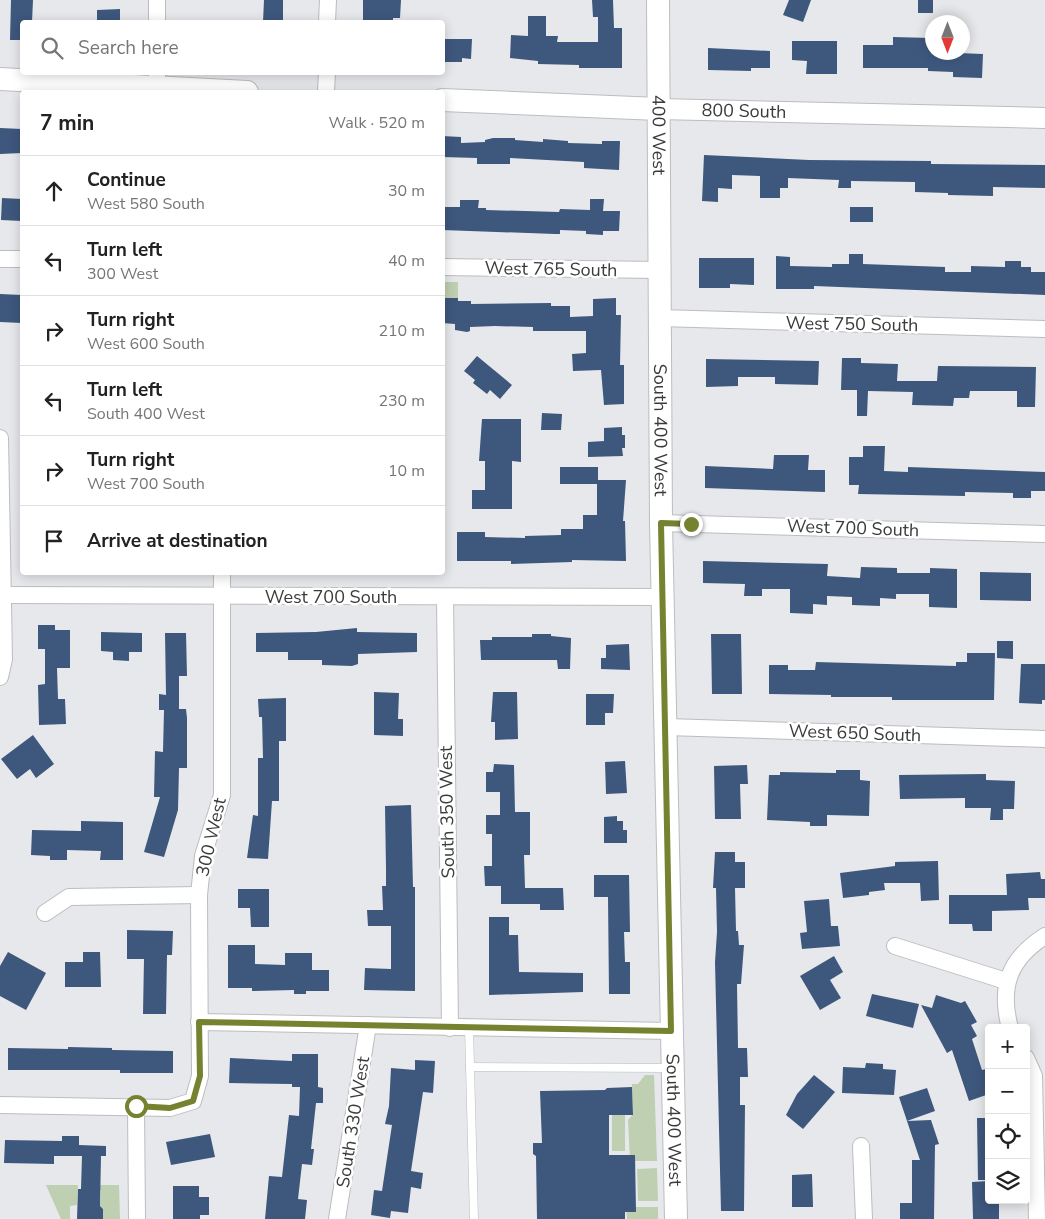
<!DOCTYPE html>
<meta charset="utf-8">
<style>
:root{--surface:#fff;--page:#f2f2f2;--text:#222;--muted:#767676;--line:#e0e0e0}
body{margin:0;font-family:"Nunito Sans",sans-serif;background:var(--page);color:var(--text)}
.controls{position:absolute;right:15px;bottom:15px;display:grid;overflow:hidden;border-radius:5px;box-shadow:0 2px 12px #0003}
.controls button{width:45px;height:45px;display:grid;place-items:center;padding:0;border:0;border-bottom:1px solid var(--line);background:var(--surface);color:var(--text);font:25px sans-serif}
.compass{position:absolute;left:925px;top:15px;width:45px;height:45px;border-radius:50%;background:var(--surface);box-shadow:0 2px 12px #0003;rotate:180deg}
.stop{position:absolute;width:15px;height:15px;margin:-11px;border:4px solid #76822f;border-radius:50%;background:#fff}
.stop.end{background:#76822f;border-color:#fff;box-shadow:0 1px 5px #0008}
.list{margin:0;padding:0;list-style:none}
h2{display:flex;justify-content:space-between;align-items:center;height:65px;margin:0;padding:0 20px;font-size:21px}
h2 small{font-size:16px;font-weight:400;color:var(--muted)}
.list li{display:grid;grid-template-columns:32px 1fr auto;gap:15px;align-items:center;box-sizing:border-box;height:70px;padding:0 20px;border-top:1px solid var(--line)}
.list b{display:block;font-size:19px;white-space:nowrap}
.list p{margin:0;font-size:16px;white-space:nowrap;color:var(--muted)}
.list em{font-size:16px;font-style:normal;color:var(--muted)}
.icon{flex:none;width:28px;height:28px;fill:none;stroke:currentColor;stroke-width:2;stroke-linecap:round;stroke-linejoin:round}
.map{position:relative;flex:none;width:1045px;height:1219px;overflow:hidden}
.search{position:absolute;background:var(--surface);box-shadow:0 2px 12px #0003;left:20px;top:20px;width:425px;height:55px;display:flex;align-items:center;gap:12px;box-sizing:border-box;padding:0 18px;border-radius:5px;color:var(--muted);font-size:19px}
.panel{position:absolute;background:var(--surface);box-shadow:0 2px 12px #0003;left:20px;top:90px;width:425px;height:485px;border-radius:5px}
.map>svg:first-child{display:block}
</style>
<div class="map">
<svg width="1045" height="1219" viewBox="0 0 1045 1219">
<rect width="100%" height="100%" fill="#e7e8eb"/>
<g fill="#bfcfb1">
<rect x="443" y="282" width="15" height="16"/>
<path d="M645,1075h9l3,86h-27l-2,-41 5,-6 -1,-30h6z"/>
<rect x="612" y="1115" width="13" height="36"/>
<path d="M657,1168l1,33h-20l-1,-32z"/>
<path d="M46,1185h32l-1,20 -7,1v13h-9z"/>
<path d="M97,1185h22l1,34h-20l3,-10 -3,-1 1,-18h-4z"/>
<path d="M626,1207h32v12h-31z"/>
</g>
<g fill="#3e577d">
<path d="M11,0h22l-1,22h-10v18h-12z"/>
<path d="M264,0h19v22h-20z"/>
<path d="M363,0h38l-1,18h-7v4h-30z"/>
<path d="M592,0h21l1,28h8v40h-43v-3l-41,-1v-3l-28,-3 1,-23 17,1v-20h18v20h12l-1,6h41v-25h-5z"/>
<path d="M789,0h22l-8,22 -20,-7z"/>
<rect x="918" y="0" width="15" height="13"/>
<path d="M120,9v13h-23v-12z"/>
<path d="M893,37l39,1v14l51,2 -1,24 -29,-1v-5l-25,-1v-3h-65v-23h30z"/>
<path d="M442,39h30l-1,20 -9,-1v4h-20z"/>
<path d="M792,41h45v33h-31l1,-13 -15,-1z"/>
<path d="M708,48l62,3v17h-19v3l-43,-1z"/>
<path d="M0,128l22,1v24l-22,1z"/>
<path d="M442,136l19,1v6l24,-1v-2l8,-2h22v2l28,2v-3l25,2v2l34,1v-3h18l-1,29 -35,-2v-6l-74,-4v6h-33v-6l-35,-1z"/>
<path d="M704,155l105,5 122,1v3l114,1v23l-52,-1v9l-45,-1v-2l-33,-1v-10l-64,-1v7h-13l1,-8 -51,-2v10h-8v10h-20v-22l-28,-1v14l-14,-1v14l-16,-1z"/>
<path d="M2,198l20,1v22l-21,-1z"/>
<path d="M590,199h14l-1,12h17l-1,20h-16v4l-17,-1v-3l-26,-1v4h-5l-113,-4v-23h18v-7h19l-1,8h8v2l73,2 1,-3 30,1z"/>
<rect x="850" y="207" width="23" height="15"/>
<path d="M849,254h14v10l82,3v5h26v-6l34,1v-6h16v6h10v5h14v23l-231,-9v3h-38v-33l14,1v9l42,1v-3h17z"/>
<path d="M699,258h55v27l-24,-1v4h-31z"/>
<path d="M0,294l22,1v28l-22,-1z"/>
<path d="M442,298h16v3h13v3l80,-1v3h19v11l23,-1v-17l23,-1v17h5l-1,50h4v39l-20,1 -3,-35 -28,1 -1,-17 14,-1v-22h-53v-4l-38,-1 -25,1v4l-3,1 -12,-2v-6l-13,-1z"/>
<path d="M477,356l35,29 -12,14 -10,-9 -3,4 -14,-11 2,-3 -11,-9z"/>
<path d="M842,358h19v5l37,1 -1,17h40l1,-15 98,1 -1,40h-18v-16h-47l-1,7h-15l-1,8 -41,-1 1,-13 -45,-1 -1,25h-10v-26h-16z"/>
<path d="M706,359l113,2 -1,24 -43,-1v-7h-37v9l-32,1z"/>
<path d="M542,413l20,1 -1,16h-20z"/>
<path d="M482,419h39v43l-9,-1v48h-40v-19h13v-29h-6z"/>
<path d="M622,427v8h3v13h-3l1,8 -35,1v-15l16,-1v-13z"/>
<path d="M863,446h22l-1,25 24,1v-5l137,5v19h-14v7h-18v-5l-48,-1v4l-107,-2 1,-9h-10v-28h14z"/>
<path d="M774,455h35l-1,15h17v22l-120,-4v-22l68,3z"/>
<path d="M560,467h38v13h28l-3,41h2l1,40 -54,-1v2l-61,2v-3h-54v-29h28v5l40,1v-2l36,-1v-6h22v-14h14v-31h-37z"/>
<path d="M703,561l125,3 -1,12 33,2 1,-11 36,1v5h33v-5l27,1v39l-28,-1v-13h-33v5l-16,-1v8l-28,-1v-8l-25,-1v9l-14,-1v10l-23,-1v-24h-28v7h-18l1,-12 -42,-1z"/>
<path d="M980,572l51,1v28l-51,-1z"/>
<path d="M38,625h17v5h15v38h-13l1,31h7l1,25 -27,1 -1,-40 7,-1v-35h-7z"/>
<path d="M357,628v4l60,1v19l-59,2v10l-6,2 -30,-1v-5h-34v-8h-32v-19l60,-1z"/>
<path d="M101,632l41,1v19h-13v9l-16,-1v-8l-12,-1z"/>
<path d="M165,633h21l1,43h-8v33h7l1,9v50h-8l-1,42 -14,47 -20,-5 16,-55h-6l1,-46 8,1 1,-42h-5v-16l7,1z"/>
<path d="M532,634h19v2l20,2 -1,31h-12l-1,-9h-76l-1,-20h12v-3h40z"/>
<path d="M711,634h30l1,60h-30z"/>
<path d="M997,641h16v18l-16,-1z"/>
<path d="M629,644l1,26 -29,-1v-11h5v-13z"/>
<path d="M967,653h28l-1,47h-102v-3h-61v-2l-62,-1v-29h19v5h27l1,-8 140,4v-4h11z"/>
<path d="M1021,664h24v36h-3v4l-23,-1z"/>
<path d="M374,692l25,1 -1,26h5v17l-29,-1z"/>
<path d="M493,692h24l1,47 -23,1v-18h-4z"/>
<path d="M586,694h28l-1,19h-8v12h-19z"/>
<path d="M286,698v43h-7v60h-7l-4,58 -21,-1 6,-43 5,1v-58h5l-1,-41h-3l-1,-18z"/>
<path d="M33,735l21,29 -18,14 -6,-9 -13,10 -16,-20z"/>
<path d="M625,761l2,32 -21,1 -1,-32z"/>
<path d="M494,764l20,1 1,47h15v43h-6l1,33h38l1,22h-24v-6h-39v-18h-16l-1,-20h8v-32h-6v-19h14v-23h-14v-20h7z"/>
<path d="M747,765l1,19h-8l1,35h-26l-1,-53z"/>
<path d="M836,770h24v10l10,1 -1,35 -42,-1v11h-17v-4l-43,-2 2,-45h11v-3l56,1z"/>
<path d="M986,774v6l29,1 -1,28h-11v11h-13l1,-12h-26v-10l-65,1 -1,-24z"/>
<path d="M411,805l2,82h2v104l-51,-1 1,-22 26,1v-43h-23l-1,-16h16l-1,-24h4v-17l-1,-63z"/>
<path d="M617,816v5h6v9h4v13h-23v-26z"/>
<path d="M81,821l42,1v38h-23l1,-9 -34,-1v10h-17v-4l-19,-1 1,-25 49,1z"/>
<path d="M715,852h20v10h10v26h-10l1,43h2l1,14h5l-3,39h-4l1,64h9l1,29h-8v28h5l-1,106h-23l-6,-249 2,-30 -1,-44h-3z"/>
<path d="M938,861l1,39 -18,1 -1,-18h-36l1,7 -16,2v3l-26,3 -3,-25 55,-7v-4z"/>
<path d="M1040,872l1,7h4v19h-17l1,12 -37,1v20h-19l-1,-7h-23v-29h58l-1,-21z"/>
<path d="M594,875h35l1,57h-6l1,30h5v32h-21l-1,-97h-14z"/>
<path d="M238,889h31v38h-18l-1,-19h-12z"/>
<path d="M829,899l2,27h7l2,20 -38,3 -2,-16 7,-1 -3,-31z"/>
<path d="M489,917h20v18h9l1,37 64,1v19l-94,3z"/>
<path d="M127,930l46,1 -1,24h-5l-1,59h-23l1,-55h-17z"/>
<path d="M228,945h27v19l30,1v-12h27v17h17v21h-23v3h-12v-4l-42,1v-3h-24z"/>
<path d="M8,952l38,21 -20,37 -26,-14v-30z"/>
<path d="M83,952h17l1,35h-36v-25h18z"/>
<path d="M834,956l9,16 -13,8 11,18 -21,12 -20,-34z"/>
<path d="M872,994l47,10 -6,24 -47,-12z"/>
<path d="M936,995l25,8 4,-2 12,21 -6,3 6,11 -5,3 10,31 4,-1 3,7v18l-20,7 -17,-51 -5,3 -26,-48 11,3z"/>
<path d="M68,1047l44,1v2l61,1v22h-53v-3h-112v-22l60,1z"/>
<path d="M292,1054h26v33l5,1v15h-7l-5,46h3l-2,16 -10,-1 -4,35 9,1 -2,19h-40l4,-43 13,1 7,-62 10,1 1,-29h-8v-3l-63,-1 1,-25 62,3z"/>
<path d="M415,1060l20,1 -2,32 -10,-1 -12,79 12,2 -2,16 -10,-2 -3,26 -17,-2 -1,7 -19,-3 3,-25 8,1 10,-66 -7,-1 4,-18 2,-38 24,2z"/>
<path d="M866,1063l17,1v5l13,1 -2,25 -52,-2 1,-26 22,1z"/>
<path d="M814,1075l21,17 -32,37 -17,-14 11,-21z"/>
<path d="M632,1087l1,28h-24v40h26l1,57h-11v7h-88l-1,-63 -3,-2v-11h9l-2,-52 65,-1 2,-2z"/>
<path d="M927,1088l8,23 -28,10 24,-1 8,24 -4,1 -1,74h-34v-16h12v-43h8l-21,-63z"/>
<path d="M977,1118h12v62h-11z"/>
<path d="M210,1134l5,23 -44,8 -5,-23z"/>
<path d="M62,1136h17v9l27,1v10h-5l-1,50 3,3v10h-26l1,-30h3l1,-33h-28v8l-50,-1 1,-23 57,1z"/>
<path d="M812,1174l1,33h-21v-32z"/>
<path d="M989,1181v19h10v19h-26l-1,-37z"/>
<path d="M173,1186h26v11h10v18h-9v4h-27z"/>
</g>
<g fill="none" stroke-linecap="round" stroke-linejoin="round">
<g stroke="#bcbdbf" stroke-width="9">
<g id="service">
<path d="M469,1028l5,191"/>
<path d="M470,1067l200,1"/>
</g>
</g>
<g stroke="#bcbdbf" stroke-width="18">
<g id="minor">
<path d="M157,0v22"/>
<path d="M327,22l1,-22"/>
<path d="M157,72v16"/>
<path d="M326,92l1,-20"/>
<path d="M0,259h22"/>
<path d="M442,267l217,3"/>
<path d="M659,318l386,11"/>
<path d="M661,523l384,11"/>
<path d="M0,595l662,2"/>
<path d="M445,597l5,431"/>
<path d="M0,677l4,-18 -4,-221"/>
<path d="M666,727l379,12"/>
<path d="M45,913l24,-16 130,-2"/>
<path d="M895,946l111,35"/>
<path d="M199,1022l472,9"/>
<path d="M1010,1028c-11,-41 -1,-69 35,-92"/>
<path d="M1026,1058l8,18 3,143"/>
<path d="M0,1105l170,3 23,-7 7,-25 -1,-181 4,-39 19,-61v-223"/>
<path d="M136,1106l1,113"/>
<path d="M861,1146l3,73"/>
<path d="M337,1219l31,-194"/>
</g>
</g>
<g stroke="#bcbdbf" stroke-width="22">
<g id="tertiary">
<path id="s1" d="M659,109l386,9"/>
</g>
</g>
<g stroke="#bcbdbf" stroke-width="24">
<g id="secondary">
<path id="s2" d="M658,0l3,523 15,696"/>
<path d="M0,79l247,13"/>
<path d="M442,100l217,9"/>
</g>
</g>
<use href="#service" stroke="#fff" stroke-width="8"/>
<use href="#minor" stroke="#fff" stroke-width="16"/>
<use href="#tertiary" stroke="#fff" stroke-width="20"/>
<use href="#secondary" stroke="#fff" stroke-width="22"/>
</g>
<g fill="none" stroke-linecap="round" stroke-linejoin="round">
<path stroke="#76822f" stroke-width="6" d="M136,1106l34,2 23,-7 7,-25 -1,-54 472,9 -10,-508 30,1"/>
</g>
<g text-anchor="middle" stroke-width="5" stroke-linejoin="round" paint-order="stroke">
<g font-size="18" fill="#3b3b3c" stroke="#fff">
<text dy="6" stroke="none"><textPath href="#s1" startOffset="85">800 South</textPath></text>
<text dy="6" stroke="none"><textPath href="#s2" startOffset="135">400 West</textPath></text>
<text transform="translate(551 269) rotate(1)" y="6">West 765 South</text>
<text transform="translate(852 324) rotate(1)" y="6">West 750 South</text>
<text dy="6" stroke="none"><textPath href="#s2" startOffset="430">South 400 West</textPath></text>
<text transform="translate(853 528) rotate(2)" y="6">West 700 South</text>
<text x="331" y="603">West 700 South</text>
<text transform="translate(855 733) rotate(2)" y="6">West 650 South</text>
<text transform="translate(447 812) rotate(-91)" y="6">South 350 West</text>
<text transform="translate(211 837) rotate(-77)" y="6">300 West</text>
<text dy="6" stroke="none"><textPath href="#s2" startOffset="1120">South 400 West</textPath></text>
<text transform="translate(353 1122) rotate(-81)" y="6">South 330 West</text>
</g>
</g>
</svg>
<div class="controls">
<button>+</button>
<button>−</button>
<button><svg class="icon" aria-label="locate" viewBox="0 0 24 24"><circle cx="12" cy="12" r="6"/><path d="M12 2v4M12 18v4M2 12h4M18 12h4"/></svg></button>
<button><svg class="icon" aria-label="layers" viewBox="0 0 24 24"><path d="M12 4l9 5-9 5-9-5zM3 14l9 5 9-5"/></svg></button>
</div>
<svg class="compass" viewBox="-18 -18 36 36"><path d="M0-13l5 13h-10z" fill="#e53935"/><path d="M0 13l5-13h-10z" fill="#767676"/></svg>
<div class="stop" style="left:136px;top:1106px"></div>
<div class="stop end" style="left:691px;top:524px"></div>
<div class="search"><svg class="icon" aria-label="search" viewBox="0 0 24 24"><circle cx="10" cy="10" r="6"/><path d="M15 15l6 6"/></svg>Search here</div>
<section class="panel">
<h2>7 min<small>Walk · 520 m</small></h2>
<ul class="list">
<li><svg class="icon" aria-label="ahead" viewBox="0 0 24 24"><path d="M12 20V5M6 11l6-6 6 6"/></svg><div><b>Continue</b><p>West 580 South</p></div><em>30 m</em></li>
<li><svg class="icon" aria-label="left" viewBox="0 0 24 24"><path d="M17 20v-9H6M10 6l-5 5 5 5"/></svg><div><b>Turn left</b><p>300 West</p></div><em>40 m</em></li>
<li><svg class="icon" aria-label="right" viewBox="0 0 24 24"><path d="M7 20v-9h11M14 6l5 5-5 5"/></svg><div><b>Turn right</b><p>West 600 South</p></div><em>210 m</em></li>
<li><svg class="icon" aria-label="left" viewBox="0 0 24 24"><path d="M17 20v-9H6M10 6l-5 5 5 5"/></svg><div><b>Turn left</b><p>South 400 West</p></div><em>230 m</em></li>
<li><svg class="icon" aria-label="right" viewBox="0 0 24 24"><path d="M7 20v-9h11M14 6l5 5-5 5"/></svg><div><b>Turn right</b><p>West 700 South</p></div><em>10 m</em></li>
<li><svg class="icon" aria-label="arrive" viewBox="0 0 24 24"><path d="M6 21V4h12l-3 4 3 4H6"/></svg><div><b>Arrive at destination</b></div></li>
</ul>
</section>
</div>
